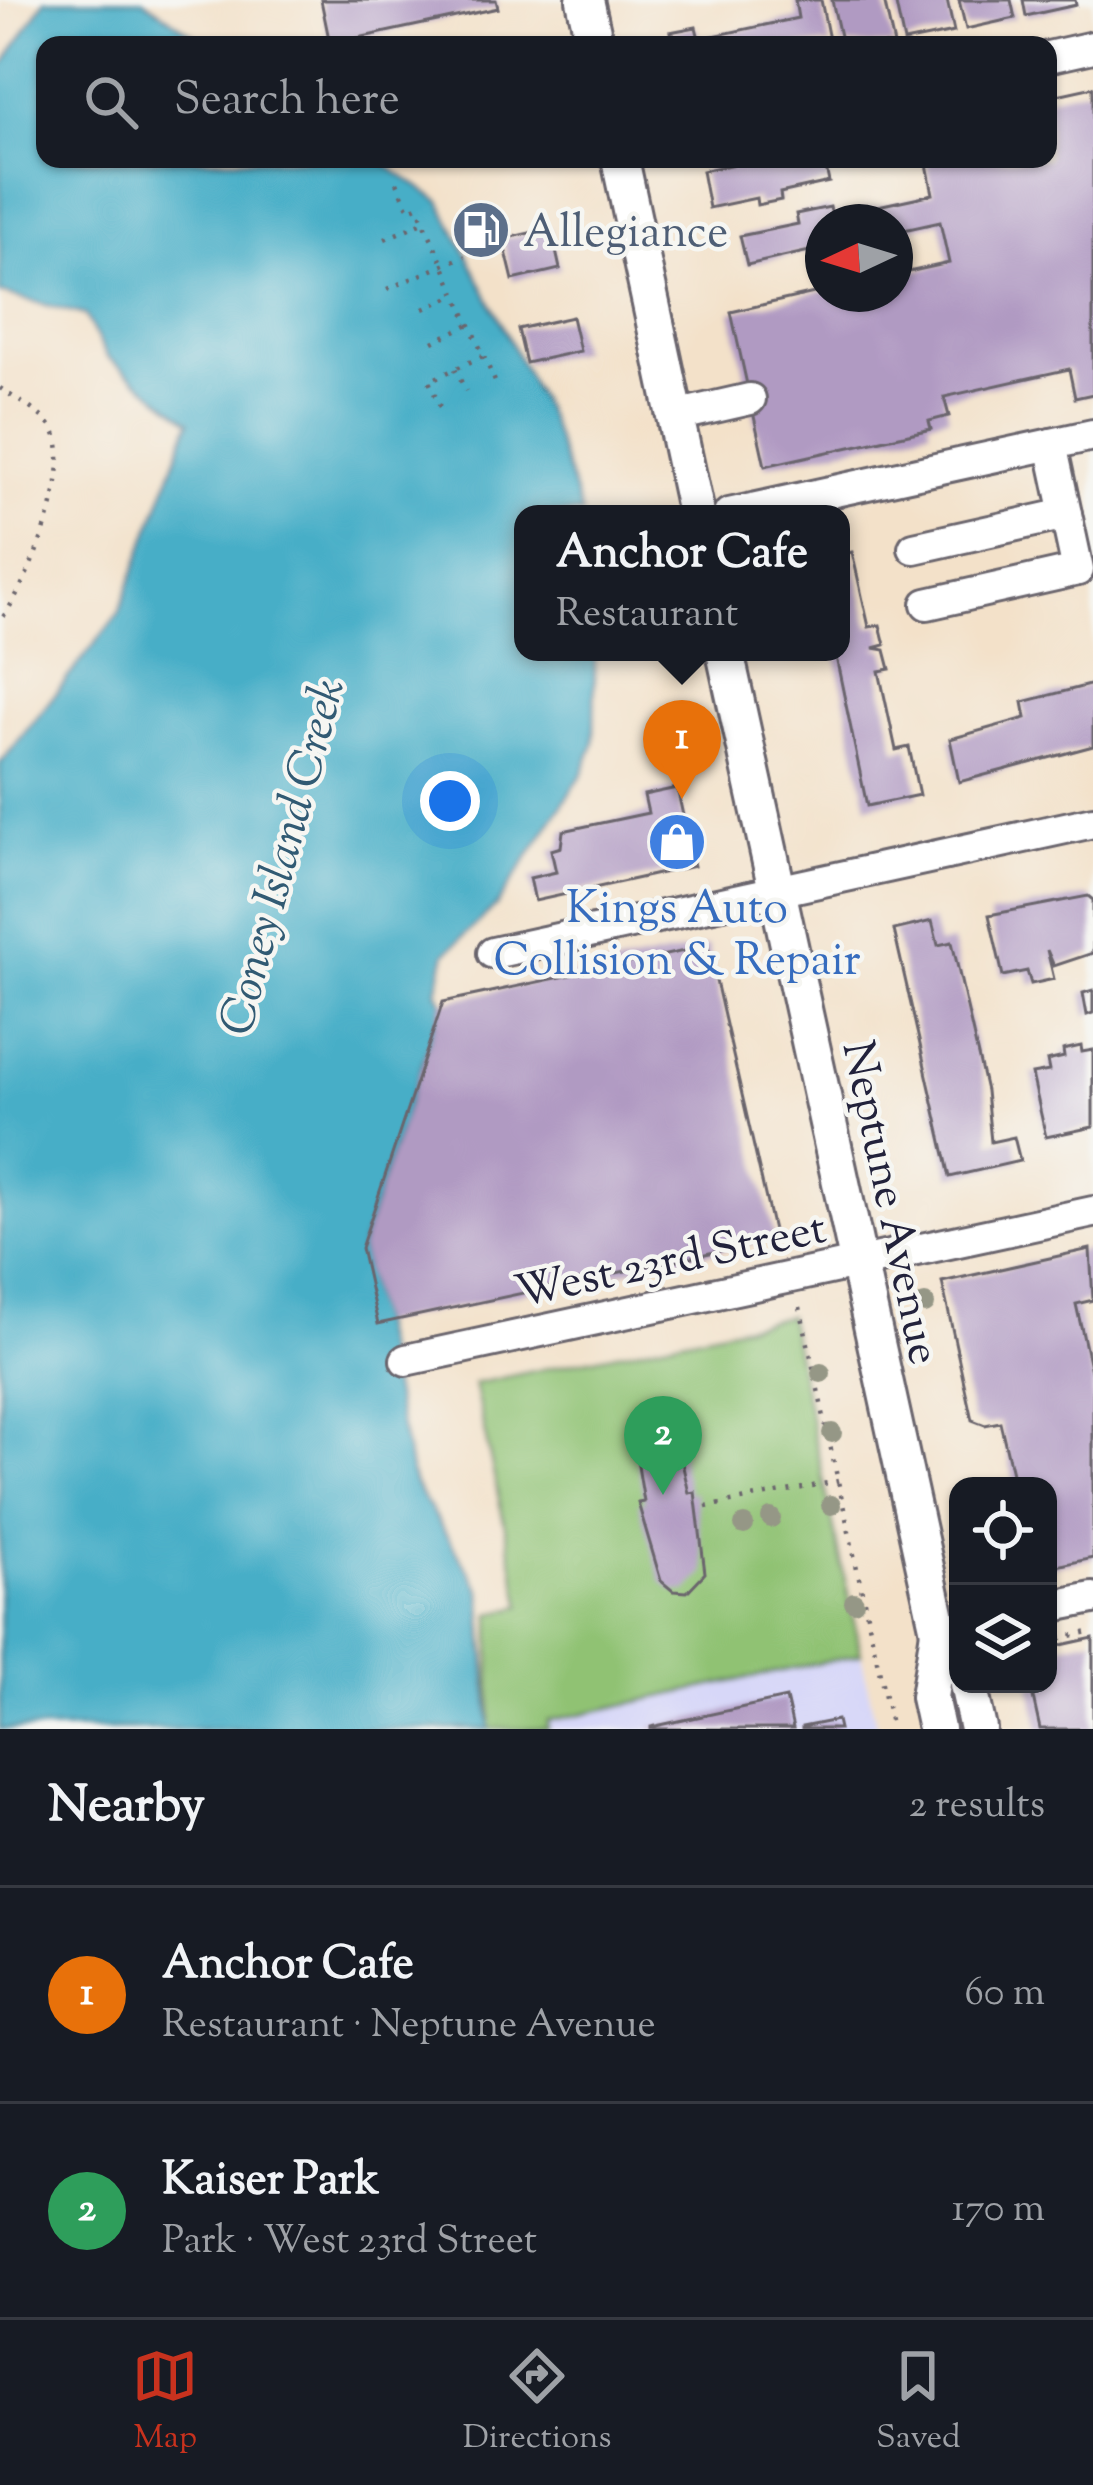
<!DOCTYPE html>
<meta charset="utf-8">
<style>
:root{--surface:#171b24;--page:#20242c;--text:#f1f3f6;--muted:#9ea1a6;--line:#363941;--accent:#c8321e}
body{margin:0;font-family:"Sorts Mill Goudy",serif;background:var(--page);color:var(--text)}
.controls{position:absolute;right:36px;bottom:36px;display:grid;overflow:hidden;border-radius:24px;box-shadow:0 3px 9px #0004}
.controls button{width:108px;height:108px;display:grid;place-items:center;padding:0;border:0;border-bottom:3px solid var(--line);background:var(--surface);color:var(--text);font:60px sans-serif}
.compass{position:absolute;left:805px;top:204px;width:108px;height:108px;border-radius:50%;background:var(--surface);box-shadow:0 3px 9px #0004;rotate:266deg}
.you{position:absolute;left:450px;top:801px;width:42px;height:42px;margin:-30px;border:9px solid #fff;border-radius:50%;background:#1a73e8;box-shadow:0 0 0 18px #1a73e833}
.badge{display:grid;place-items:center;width:78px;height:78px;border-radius:50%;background:var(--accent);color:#fff;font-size:39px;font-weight:700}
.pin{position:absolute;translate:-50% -99px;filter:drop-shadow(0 3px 6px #0008)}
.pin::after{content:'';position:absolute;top:63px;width:42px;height:36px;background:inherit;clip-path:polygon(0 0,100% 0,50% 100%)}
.popup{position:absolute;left:514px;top:505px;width:336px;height:156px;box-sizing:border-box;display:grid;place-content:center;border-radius:24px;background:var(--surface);filter:drop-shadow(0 3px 9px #0005);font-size:39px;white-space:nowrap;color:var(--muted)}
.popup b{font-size:45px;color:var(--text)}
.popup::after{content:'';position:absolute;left:50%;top:100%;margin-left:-24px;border:24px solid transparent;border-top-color:var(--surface)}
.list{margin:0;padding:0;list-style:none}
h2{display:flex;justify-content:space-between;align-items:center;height:156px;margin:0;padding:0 48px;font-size:51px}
h2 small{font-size:39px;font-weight:400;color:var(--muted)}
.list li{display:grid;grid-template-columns:78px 1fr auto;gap:36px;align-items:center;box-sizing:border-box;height:216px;padding:0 48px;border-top:3px solid var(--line)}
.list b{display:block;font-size:45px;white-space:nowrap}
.list p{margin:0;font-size:39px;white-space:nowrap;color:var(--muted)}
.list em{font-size:39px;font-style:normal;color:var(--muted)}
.icon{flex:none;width:66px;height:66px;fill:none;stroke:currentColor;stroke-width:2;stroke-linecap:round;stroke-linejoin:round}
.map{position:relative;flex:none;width:1093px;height:1729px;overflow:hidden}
.search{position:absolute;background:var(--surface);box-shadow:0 3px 9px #0004;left:36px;right:36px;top:36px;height:132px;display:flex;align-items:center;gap:30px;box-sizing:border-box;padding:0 42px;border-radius:24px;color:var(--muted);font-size:45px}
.sheet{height:588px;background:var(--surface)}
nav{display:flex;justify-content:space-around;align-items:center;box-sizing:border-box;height:168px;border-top:3px solid var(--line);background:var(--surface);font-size:33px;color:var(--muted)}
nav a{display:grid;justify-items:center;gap:6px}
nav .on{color:var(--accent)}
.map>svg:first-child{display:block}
</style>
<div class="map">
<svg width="1093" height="1729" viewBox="0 0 1093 1729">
<rect width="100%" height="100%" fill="#f6f6f2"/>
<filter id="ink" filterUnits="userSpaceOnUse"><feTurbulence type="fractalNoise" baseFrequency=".00833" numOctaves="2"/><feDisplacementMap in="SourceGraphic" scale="24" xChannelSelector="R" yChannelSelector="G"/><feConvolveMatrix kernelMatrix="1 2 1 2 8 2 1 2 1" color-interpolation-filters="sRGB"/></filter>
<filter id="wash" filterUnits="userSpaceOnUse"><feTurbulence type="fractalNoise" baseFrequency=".004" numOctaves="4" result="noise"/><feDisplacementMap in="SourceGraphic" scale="48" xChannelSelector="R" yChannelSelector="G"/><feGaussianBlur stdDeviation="2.7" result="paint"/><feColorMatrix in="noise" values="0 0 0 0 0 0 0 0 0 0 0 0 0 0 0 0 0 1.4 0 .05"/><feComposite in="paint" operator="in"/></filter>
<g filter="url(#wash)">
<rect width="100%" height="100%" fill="#f3e1c9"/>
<path fill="#d7d7f8" d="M861,1654l16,75h-329l-1,-8z"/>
<path fill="#90c273" stroke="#597257" stroke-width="3" d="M788,1316l73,338 -313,67v8h-116l-30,-297 11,50 68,108 10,130v-106l31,-8 -48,-222z"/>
<path fill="#47aec7" stroke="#346881" stroke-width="3" d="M45,0h98l66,45h-164v114h332l63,42 109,218 33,95h-59v138h72l-1,92 -11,29 -86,132 -51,48 -9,38 6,11 -82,245 52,235 68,108 9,139h-490v-965l119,-151 71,-192 -83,-64 -22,-42 -85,-22v-223z"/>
<g id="blocks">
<g fill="#b09ac2">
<path d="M321,0h175l2,8 -168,36z"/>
<path d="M795,0h26l9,45h-157l-3,-13 26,-5 3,12 99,-21z"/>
<path d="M832,0h52l10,45h-52z"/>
<path d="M895,0h52l7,32 -50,10z"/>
<path d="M959,0h52l4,18 -49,11z"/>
<path d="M1023,0h52l1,5 -50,11z"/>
<path d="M1093,87v307l-18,4 -6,-29 -125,28 5,19 -20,5 2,8 -166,37 -34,-154 92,-21 72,3v-19l54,-12 -9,-41 -45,10v-10h-72v26l-76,17 -7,-29 58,-12 -2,-10 34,-7 2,9 101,-22 -7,-35h122v-62z"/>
<path d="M757,159h67l5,23 -49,11 1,7 -24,5 -1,-7 -47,10 -7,-37z"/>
<path d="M551,228l9,41 -47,11 -10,-41z"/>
<path d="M572,317l8,34 -54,12 -8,-34z"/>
<path d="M852,552l17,75 11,-2 5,20 -11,3 11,2 5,19 -11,2 17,79 13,-3 10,48 -52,11 -32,-154h6v-98z"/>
<path d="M1093,684v62l-134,36 -9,-43 76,-21 -3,-16z"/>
<path d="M677,788l17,78 -159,35 -5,-23 26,-6 -5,-22 10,-3 2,-16 85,-18 -4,-18z"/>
<path d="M1088,896l5,4v53l-39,13 -7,-16 7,29 -23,5 -4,-13 -24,5 -14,-61z"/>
<path d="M932,921l6,24 14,-3 34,149 5,51 23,-5 6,24 -70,16 -56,-247z"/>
<path d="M708,946l67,293 -397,85 -17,-76 82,-246z"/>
<path d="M1093,990v23l-6,2 -4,-22z"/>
<path d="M1081,1046l1,6 11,-2v77l-47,10 -14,-63 17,-3 -2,-10 17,-4 -1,-7z"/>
<path d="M1090,1249l3,51 -17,4 17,76v178l-45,10v-82h-33l-15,-64 -15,3 -13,-5 -30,-138z"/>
<path d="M655,1436l23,9 11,48 6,-1 10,81 -18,19 -14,-1 -12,-10 -23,-78 6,-1 -8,-48z"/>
<path d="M1093,1638v91h-53l-10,-45h18v-36z"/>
<path d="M786,1698l7,31h-142v-2z"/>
<path d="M837,1720l2,9h-37v-2z"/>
</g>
</g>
</g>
<g filter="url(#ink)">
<use href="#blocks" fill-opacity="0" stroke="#6b656d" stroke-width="3"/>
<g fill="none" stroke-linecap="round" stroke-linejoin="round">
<g stroke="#6b656d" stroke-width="36">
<g id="minor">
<path d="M1048,57l45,-10"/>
<path d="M675,416l75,-17"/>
<path d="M729,514l364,-79"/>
<path d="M914,548l152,-34"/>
<path d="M927,604l151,-34 -27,-126"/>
<path d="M493,953l600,-131"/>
<path d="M406,1360l687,-148"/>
<path d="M1048,1607l45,-9"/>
</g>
</g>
<g stroke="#6b656d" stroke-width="42">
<g id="major">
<path d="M585,0l10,45"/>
<path d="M620,159l76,355"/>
<path d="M725,652l214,979 19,37"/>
<path d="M968,1684l10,45"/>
<path d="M936,1729l-7,-32 10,-66"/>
</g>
</g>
<g stroke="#6b656d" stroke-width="4.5" stroke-dasharray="3 9" stroke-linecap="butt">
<path d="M397,182l12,28 8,-4 80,180"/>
<path d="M385,239l38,-17"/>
<path d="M387,289l78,-33"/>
<path d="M424,309l31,-14"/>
<path d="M433,342l36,-18"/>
<path d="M455,369l11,22"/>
<path d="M0,388c16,12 41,24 52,40 26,38 -26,161 -52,193"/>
<path d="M440,407l-11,-26 54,-25"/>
<path d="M800,1307l92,422"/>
<path d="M706,1507l132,-26"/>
<path d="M1048,1641l45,-10"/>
</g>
<use href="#minor" stroke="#fff" stroke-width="30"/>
<use href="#major" stroke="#fff" stroke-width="36"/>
</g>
<g fill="#959786">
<circle cx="925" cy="1304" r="10"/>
<circle cx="821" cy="1373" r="10"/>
<circle cx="832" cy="1433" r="10"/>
<circle cx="831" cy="1505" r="10"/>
<circle cx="771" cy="1518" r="10"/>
<circle cx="744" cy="1525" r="10"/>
<circle cx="854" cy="1602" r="10"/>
</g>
</g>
<defs>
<g id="fuel-disc" transform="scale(3)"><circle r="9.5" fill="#5c6f8a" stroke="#f6f6f2"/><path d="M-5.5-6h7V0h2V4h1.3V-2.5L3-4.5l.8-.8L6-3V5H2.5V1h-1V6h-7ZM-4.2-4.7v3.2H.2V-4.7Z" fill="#fff"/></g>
<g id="shop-disc" transform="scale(3)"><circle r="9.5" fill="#3f7fe0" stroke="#f6f6f2"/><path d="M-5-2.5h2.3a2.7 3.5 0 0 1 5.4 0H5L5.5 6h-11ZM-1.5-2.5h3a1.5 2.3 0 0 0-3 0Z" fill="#fff"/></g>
</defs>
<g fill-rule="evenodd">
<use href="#fuel-disc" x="481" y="230"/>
<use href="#shop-disc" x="677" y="842"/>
</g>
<g text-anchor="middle" stroke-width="9" stroke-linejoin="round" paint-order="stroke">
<g font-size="45" fill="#4e5e75" stroke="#f6f6f2" text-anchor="start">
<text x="523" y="246">Allegiance</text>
</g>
<g font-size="45" fill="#366cbe" stroke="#f6f6f2">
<text x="677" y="922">Kings Auto<tspan x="677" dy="52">Collision &amp; Repair</tspan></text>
</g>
<g font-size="45" fill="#22223b" stroke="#f6f6f2">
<text transform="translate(893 1202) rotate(78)" y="16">Neptune Avenue</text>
<text transform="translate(670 1258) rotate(-12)" y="16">West 23rd Street</text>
</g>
<g font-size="48" font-style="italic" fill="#315a73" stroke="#f6f6f2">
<text transform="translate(280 856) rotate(-75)" y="17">Coney Island Creek</text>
</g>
</g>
</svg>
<div class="controls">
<button><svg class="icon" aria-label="locate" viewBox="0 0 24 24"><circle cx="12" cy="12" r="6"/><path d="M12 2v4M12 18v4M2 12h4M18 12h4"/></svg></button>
<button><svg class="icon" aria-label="layers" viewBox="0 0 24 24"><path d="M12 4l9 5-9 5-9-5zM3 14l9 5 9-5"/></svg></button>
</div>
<svg class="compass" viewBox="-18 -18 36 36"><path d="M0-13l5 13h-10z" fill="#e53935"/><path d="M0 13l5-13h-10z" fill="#9ea1a6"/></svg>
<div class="you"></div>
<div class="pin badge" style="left:682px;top:799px;background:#e8710a">1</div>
<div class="popup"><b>Anchor Cafe</b>Restaurant</div>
<div class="pin badge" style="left:663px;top:1495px;background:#2e9e5b">2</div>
<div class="search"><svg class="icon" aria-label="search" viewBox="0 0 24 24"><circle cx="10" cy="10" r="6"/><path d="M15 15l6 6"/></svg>Search here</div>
</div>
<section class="sheet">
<h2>Nearby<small>2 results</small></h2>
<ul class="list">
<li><span class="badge" style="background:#e8710a">1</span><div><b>Anchor Cafe</b><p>Restaurant · Neptune Avenue</p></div><em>60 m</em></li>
<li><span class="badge" style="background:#2e9e5b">2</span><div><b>Kaiser Park</b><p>Park · West 23rd Street</p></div><em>170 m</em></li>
</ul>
</section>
<nav>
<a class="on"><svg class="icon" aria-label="map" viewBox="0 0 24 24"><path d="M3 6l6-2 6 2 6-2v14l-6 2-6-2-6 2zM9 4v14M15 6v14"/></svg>Map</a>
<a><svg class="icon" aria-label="directions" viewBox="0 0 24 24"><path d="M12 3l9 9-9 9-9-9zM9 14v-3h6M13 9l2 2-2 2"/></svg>Directions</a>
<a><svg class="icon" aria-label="saved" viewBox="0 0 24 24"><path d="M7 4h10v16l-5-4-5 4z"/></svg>Saved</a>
</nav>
